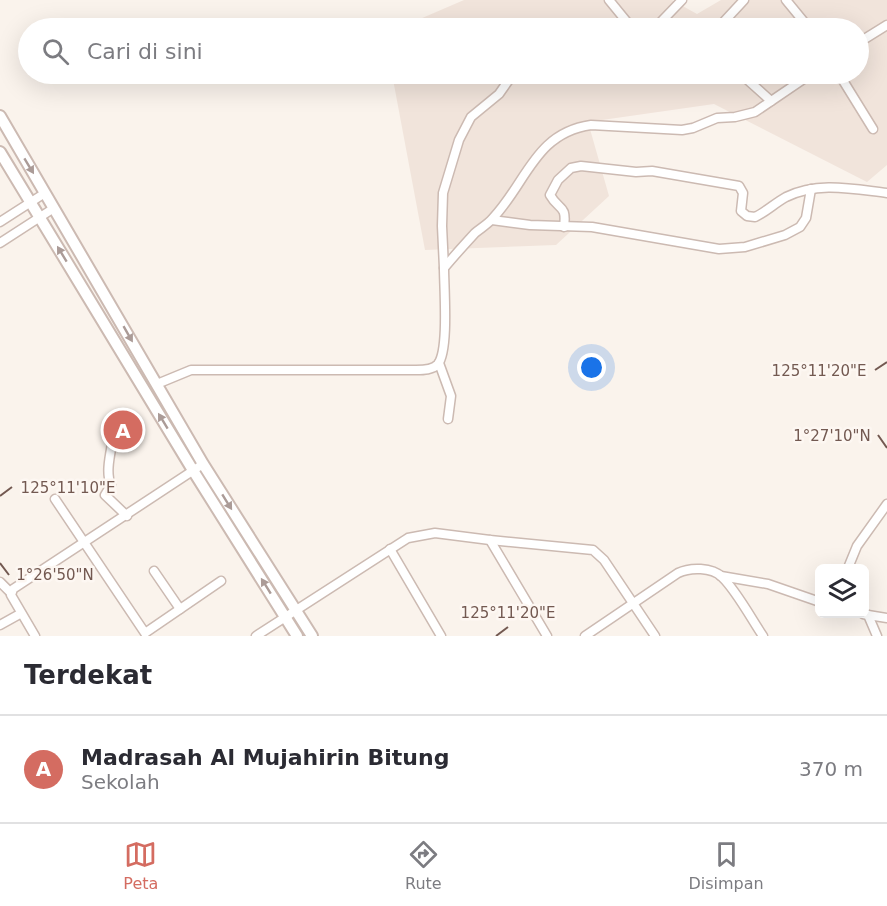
<!DOCTYPE html>
<html lang="id">
<meta charset="utf-8">
<style>
:root{--surface:#fff;--page:#f7f7f7;--text:#2b2b33;--muted:#7c7c81;--line:#e1e1e2;--accent:#d46c61}
body{margin:0;font-family:"DejaVu Sans",sans-serif;background:var(--page);color:var(--text)}
.controls{position:absolute;right:18px;bottom:18px;display:grid;overflow:hidden;border-radius:9px;box-shadow:0 6px 24px #0002}
.controls button{width:54px;height:54px;display:grid;place-items:center;padding:0;border:0;border-bottom:2px solid var(--line);background:var(--surface);color:var(--text);font:30px sans-serif}
.you{position:absolute;left:592px;top:368px;width:21px;height:21px;margin:-15px;border:4px solid #fff;border-radius:50%;background:#1a73e8;box-shadow:0 0 0 9px #1a73e833}
.badge{display:grid;place-items:center;width:39px;height:39px;border-radius:50%;background:var(--accent);color:#fff;font-size:20px;font-weight:700}
.pin{position:absolute;translate:-50% -50%;border:3px solid #fff;box-shadow:0 2px 6px #0006}
.list{margin:0;padding:0;list-style:none}
h2{display:flex;justify-content:space-between;align-items:center;height:78px;margin:0;padding:0 24px;font-size:26px}
h2 small{font-size:20px;font-weight:400;color:var(--muted)}
.list li{display:grid;grid-template-columns:39px 1fr auto;gap:18px;align-items:center;box-sizing:border-box;height:108px;padding:0 24px;border-top:2px solid var(--line)}
.list b{display:block;font-size:22px;white-space:nowrap}
.list p{margin:0;font-size:20px;white-space:nowrap;color:var(--muted)}
.list em{font-size:20px;font-style:normal;color:var(--muted)}
.icon{flex:none;width:33px;height:33px;fill:none;stroke:currentColor;stroke-width:2;stroke-linecap:round;stroke-linejoin:round}
.map{position:relative;flex:none;width:887px;height:636px;overflow:hidden}
.search{position:absolute;background:var(--surface);box-shadow:0 6px 24px #0002;left:18px;right:18px;top:18px;height:66px;display:flex;align-items:center;gap:15px;box-sizing:border-box;padding:0 21px;border-radius:33px;color:var(--muted);font-size:22px}
.sheet{height:186px;background:var(--surface)}
nav{display:flex;justify-content:space-around;align-items:center;box-sizing:border-box;height:84px;border-top:2px solid var(--line);background:var(--surface);font-size:16px;color:var(--muted)}
nav a{display:grid;justify-items:center;gap:3px}
nav .on{color:var(--accent)}
.map>svg:first-child{display:block}
</style>
<div class="map">
<svg width="887" height="636" viewBox="0 0 887 636">
<rect width="100%" height="100%" fill="#faf3ec"/>
<path fill="#f1e4db" d="M464,0h208l25,14 24,-14h166v165l-20,17 -153,-78 -126,18 21,74 -53,49 -131,5 -33,-176h466v-46h-459z"/>
<g fill="none" stroke-linecap="round" stroke-linejoin="round">
<g stroke="#ccbab2" stroke-width="11">
<g id="minor">
<path d="M609,0l18,22 2,6"/>
<path d="M786,0l23,28"/>
<path d="M629,28h9"/>
<path d="M655,28l27,-28"/>
<path d="M718,28l26,-28"/>
<path d="M858,43l29,-18"/>
<path d="M741,74l30,27"/>
<path d="M839,74l34,55"/>
<path d="M492,220l38,5 62,2 127,22 26,-2 40,-12 15,-8 6,-9 5,-29"/>
<path d="M0,222l45,-29"/>
<path d="M564,227c3,-23 -5,-16 -14,-32l8,-15 13,-12 10,-2 55,6 16,-1 87,15 4,7 -2,18 6,5 8,1c11,-5 20,-14 31,-20 32,-16 67,-8 101,-4"/>
<path d="M0,243l54,-35"/>
<path d="M444,268l-2,-42 1,-33 16,-53 12,-23 28,-23 14,-20"/>
<path d="M439,363l12,33 -3,23"/>
<path d="M157,384l34,-14h225c7,0 17,0 22,-6 11,-14 6,-76 6,-96 10,-12 20,-23 31,-35 6,-5 13,-9 18,-15 34,-36 42,-85 98,-93l91,5 11,-2 24,-10 18,-1 20,-5 56,-38"/>
<path d="M113,438c-2,14 -8,34 -2,47l-6,10 22,21"/>
<path d="M55,499l90,134 76,-52"/>
<path d="M490,540l57,96"/>
<path d="M390,549l51,87"/>
<path d="M848,568l9,-22 30,-42"/>
<path d="M154,571l26,38"/>
<path d="M721,576l47,8 52,18"/>
<path d="M0,582l11,11"/>
<path d="M863,614l5,1 9,21"/>
<path d="M868,615l19,3"/>
<path d="M0,625l18,-10"/>
<path d="M35,636l-24,-41 2,-6 190,-125"/>
<path d="M256,636l152,-98 27,-5 55,7 103,10 11,10 51,76"/>
<path d="M585,636l93,-63c12,-6 34,-6 44,4 14,13 30,43 41,59"/>
</g>
</g>
<g stroke="#ccbab2" stroke-width="14">
<g id="tertiary">
<path d="M0,116l203,348 109,172"/>
<path d="M0,152l194,320 103,164"/>
</g>
</g>
<use href="#minor" stroke="#fff" stroke-width="8"/>
<use href="#tertiary" stroke="#fff" stroke-width="10"/>
</g>
<defs><path id="oneway-solid" d="M-6-.8H1V-3.2L6.5 0L1 3.2V.8H-6Z" transform="scale(1.5)"/></defs>
<g fill="#ab9b97">
<use href="#oneway-solid" transform="translate(29 166) rotate(59)"/>
<use href="#oneway-solid" transform="translate(62 254) rotate(-121)"/>
<use href="#oneway-solid" transform="translate(128 334) rotate(60)"/>
<use href="#oneway-solid" transform="translate(163 421) rotate(-121)"/>
<use href="#oneway-solid" transform="translate(227 502) rotate(58)"/>
<use href="#oneway-solid" transform="translate(266 586) rotate(-122)"/>
</g>
<path fill="none" stroke="#735951" stroke-width="2" d="M875,370l12,-8M878,435l9,13M0,496l12,-9M0,563l9,12M496,636l12,-9"/>
<g font-size="15" text-anchor="middle" fill="#735951" stroke="#fdf7f2" stroke-width="5" stroke-linejoin="round" paint-order="stroke">
<text x="819" y="376">125°11'20"E</text>
<text x="832" y="441">1°27'10"N</text>
<text x="68" y="493">125°11'10"E</text>
<text x="55" y="580">1°26'50"N</text>
<text x="508" y="618">125°11'20"E</text>
</g>
</svg>
<div class="controls">
<button><svg class="icon" aria-label="layers" viewBox="0 0 24 24"><path d="M12 4l9 5-9 5-9-5zM3 14l9 5 9-5"/></svg></button>
</div>
<div class="you"></div>
<div class="pin badge" style="left:123px;top:430px">A</div>
<div class="search"><svg class="icon" aria-label="search" viewBox="0 0 24 24"><circle cx="10" cy="10" r="6"/><path d="M15 15l6 6"/></svg>Cari di sini</div>
</div>
<section class="sheet">
<h2>Terdekat<small></small></h2>
<ul class="list">
<li><span class="badge">A</span><div><b>Madrasah Al Mujahirin Bitung</b><p>Sekolah</p></div><em>370 m</em></li>
</ul>
</section>
<nav>
<a class="on"><svg class="icon" aria-label="map" viewBox="0 0 24 24"><path d="M3 6l6-2 6 2 6-2v14l-6 2-6-2-6 2zM9 4v14M15 6v14"/></svg>Peta</a>
<a><svg class="icon" aria-label="directions" viewBox="0 0 24 24"><path d="M12 3l9 9-9 9-9-9zM9 14v-3h6M13 9l2 2-2 2"/></svg>Rute</a>
<a><svg class="icon" aria-label="saved" viewBox="0 0 24 24"><path d="M7 4h10v16l-5-4-5 4z"/></svg>Disimpan</a>
</nav>
